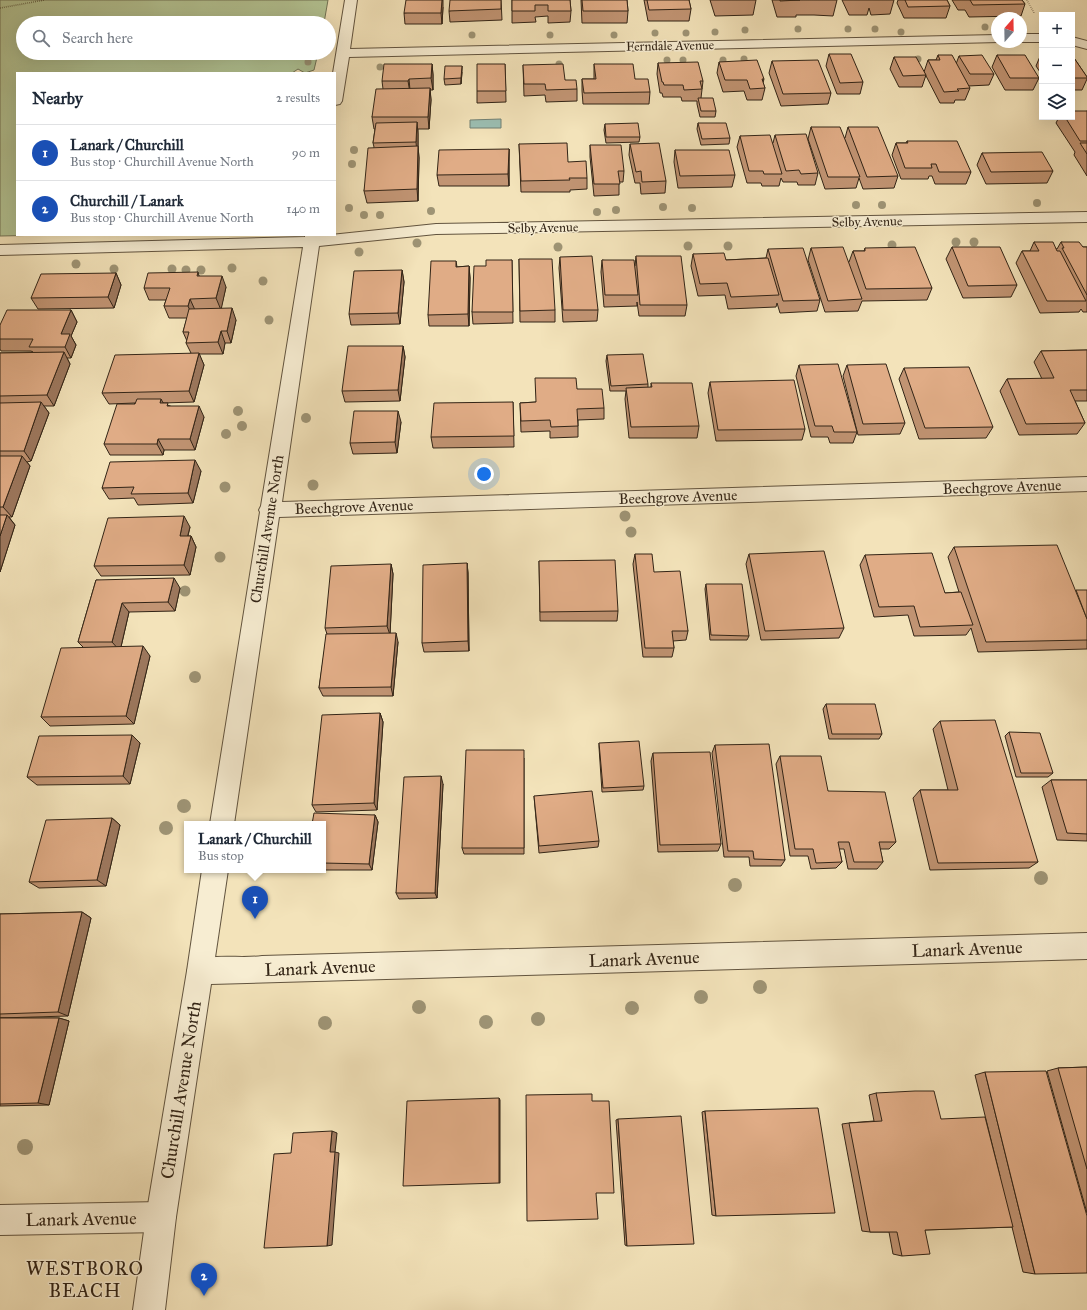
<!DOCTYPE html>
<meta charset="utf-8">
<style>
:root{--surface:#fff;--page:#f6f6f7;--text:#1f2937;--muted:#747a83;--line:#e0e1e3;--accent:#0f766e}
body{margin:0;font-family:"IM FELL Great Primer",serif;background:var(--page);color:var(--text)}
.controls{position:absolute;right:12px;top:12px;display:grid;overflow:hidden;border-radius:0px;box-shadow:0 4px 16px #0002}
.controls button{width:36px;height:36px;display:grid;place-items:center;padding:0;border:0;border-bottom:1px solid var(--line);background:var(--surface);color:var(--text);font:20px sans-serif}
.compass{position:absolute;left:991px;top:12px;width:36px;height:36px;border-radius:50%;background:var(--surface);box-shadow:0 4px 16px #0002;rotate:20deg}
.you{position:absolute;left:484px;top:474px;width:14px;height:14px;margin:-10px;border:3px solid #fff;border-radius:50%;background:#1a73e8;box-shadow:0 0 0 6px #1a73e833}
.badge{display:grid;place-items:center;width:26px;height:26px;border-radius:50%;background:var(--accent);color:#fff;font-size:13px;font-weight:700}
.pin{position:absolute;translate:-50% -33px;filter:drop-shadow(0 1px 2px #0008)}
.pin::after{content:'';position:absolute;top:21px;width:14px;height:12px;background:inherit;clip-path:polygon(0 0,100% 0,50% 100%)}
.popup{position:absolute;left:184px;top:821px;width:142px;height:52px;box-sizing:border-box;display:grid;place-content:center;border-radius:0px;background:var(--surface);filter:drop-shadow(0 1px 3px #0005);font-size:13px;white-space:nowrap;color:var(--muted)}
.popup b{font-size:15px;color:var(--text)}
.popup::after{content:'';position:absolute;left:50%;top:100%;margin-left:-8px;border:8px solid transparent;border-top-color:var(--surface)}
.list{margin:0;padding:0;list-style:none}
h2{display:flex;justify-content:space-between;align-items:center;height:52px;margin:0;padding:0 16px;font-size:17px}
h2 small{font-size:13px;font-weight:400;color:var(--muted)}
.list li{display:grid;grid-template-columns:26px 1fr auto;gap:12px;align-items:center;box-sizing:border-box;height:56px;padding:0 16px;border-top:1px solid var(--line)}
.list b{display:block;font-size:15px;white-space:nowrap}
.list p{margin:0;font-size:13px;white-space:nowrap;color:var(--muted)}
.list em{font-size:13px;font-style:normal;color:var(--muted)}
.icon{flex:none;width:22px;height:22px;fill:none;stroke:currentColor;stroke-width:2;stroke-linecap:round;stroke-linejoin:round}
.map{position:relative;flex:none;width:1087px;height:1310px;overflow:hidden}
.search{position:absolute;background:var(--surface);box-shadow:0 4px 16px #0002;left:16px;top:16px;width:320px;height:44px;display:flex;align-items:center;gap:10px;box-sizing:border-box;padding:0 14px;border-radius:22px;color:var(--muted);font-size:15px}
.panel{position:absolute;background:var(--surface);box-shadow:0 4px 16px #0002;left:16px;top:72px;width:320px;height:164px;border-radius:0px}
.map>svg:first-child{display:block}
</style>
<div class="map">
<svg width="1087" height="1310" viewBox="0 0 1087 1310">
<rect width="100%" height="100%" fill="#f3e3ba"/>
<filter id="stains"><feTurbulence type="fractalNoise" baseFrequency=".005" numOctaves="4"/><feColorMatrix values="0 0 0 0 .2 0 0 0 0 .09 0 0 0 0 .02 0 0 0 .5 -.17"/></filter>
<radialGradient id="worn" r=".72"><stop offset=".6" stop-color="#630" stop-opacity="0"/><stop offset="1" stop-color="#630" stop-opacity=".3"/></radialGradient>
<path fill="#b4c595" stroke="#737456" d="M0,0h328l-4,23h-301v30h295l-4,17 -9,3 -7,-4 -6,4h-275v162h32l-49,1z"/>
<path fill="#9bbeb2" stroke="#718074" d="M501,119v9h-31v-8z"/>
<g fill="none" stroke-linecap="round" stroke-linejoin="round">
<g stroke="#62543f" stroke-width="2">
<g id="minor">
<path d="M345,0h12l-7,49 647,-14v7h3l-651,15 -7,44 -2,3 -5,1v-32h-2z"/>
<rect x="1021" y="34" width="21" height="8"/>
<path d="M1072,37l15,4v8l-15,-4z"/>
<path d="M1087,212v10l-651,12 -117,12 -37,256 805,-25v14l-808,26 -45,307h-24l50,-312 -1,-2 2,-4 42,-259 -303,8v-10l305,-8v-2h16v1l115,-12z"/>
<path d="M202,870h26l-15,101 -4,9 -9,4 -9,-4 -4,-9z"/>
<path d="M161,1202l11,4 4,11 -4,11 -11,4 -161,3v-30z"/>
</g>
</g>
<g stroke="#62543f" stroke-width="2">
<path id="tertiary" d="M1087,933v26l-876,25 -35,233 -11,93h-32l13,-93 41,-246 4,-9c20,-9 49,-3 71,-6z"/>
</g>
<g stroke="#322416" stroke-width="1.5" stroke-dasharray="0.5 1.5" stroke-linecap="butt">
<path d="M1027,0l7,13"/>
<path d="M0,8l45,-8"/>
</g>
<use href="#minor" fill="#f7edd2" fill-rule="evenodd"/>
<use href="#tertiary" fill="#f7edd2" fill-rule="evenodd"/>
</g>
<g fill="#9e9475">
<circle cx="985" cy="27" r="3.5"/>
<circle cx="798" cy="29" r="3.5"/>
<circle cx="848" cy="29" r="3.5"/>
<circle cx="875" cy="29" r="3.5"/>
<circle cx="745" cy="30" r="3.5"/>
<circle cx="715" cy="32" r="3.5"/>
<circle cx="901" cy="32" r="3.5"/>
<circle cx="655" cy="33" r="3.5"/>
<circle cx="686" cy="33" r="3.5"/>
<circle cx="472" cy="35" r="3.5"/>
<circle cx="550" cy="35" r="3.5"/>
<circle cx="614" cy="35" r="3.5"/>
<circle cx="744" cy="59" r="3.5"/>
<circle cx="918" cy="59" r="3.5"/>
<circle cx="667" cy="60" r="3.5"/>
<circle cx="683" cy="60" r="3.5"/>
<circle cx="723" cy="60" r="3.5"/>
<circle cx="308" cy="62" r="3.5"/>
<circle cx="559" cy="64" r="3.5"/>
<circle cx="380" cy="67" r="3.5"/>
<circle cx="354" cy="150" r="4"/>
<circle cx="352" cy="164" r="4"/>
<circle cx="1037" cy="203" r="4"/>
<circle cx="856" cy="205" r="4"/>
<circle cx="882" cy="205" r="4"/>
<circle cx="663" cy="207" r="4"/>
<circle cx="349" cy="208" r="4"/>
<circle cx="692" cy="208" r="4"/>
<circle cx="616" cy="210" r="4"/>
<circle cx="431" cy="211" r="4"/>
<circle cx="597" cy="212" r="4"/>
<circle cx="364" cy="215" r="4"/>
<circle cx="380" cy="215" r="4"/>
<circle cx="956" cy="242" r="4.5"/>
<circle cx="974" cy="242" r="4.5"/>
<circle cx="417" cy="243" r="4.5"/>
<circle cx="892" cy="245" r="4.5"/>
<circle cx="688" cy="246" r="4.5"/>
<circle cx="728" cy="246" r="4.5"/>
<circle cx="558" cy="247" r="4.5"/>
<circle cx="359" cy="252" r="4.5"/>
<circle cx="76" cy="264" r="4.5"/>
<circle cx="232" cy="268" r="4.5"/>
<circle cx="114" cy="269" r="4.5"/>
<circle cx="172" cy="269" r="4.5"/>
<circle cx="186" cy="270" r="4.5"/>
<circle cx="201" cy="270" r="4.5"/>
<circle cx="263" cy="281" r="4.5"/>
<circle cx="269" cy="320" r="4.5"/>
<circle cx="238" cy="411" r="5"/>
<circle cx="306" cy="418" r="5"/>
<circle cx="242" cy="426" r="5"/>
<circle cx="226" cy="434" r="5"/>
<circle cx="313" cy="485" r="5.5"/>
<circle cx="225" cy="487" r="5.5"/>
<circle cx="625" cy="516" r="5.5"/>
<circle cx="631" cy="532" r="5.5"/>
<circle cx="220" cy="557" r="5.5"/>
<circle cx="185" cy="591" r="5.5"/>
<circle cx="195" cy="677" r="6"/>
<circle cx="184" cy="806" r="7"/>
<circle cx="166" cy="828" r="7"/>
<circle cx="1041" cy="878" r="7"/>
<circle cx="735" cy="885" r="7"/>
<circle cx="760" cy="987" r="7"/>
<circle cx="701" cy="997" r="7"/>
<circle cx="419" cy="1007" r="7"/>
<circle cx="632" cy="1008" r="7"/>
<circle cx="538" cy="1019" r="7"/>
<circle cx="486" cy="1022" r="7"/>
<circle cx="325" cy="1023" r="7"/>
<circle cx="25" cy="1147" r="8"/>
</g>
<g fill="#c19473" stroke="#322416">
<path d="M501,0l1,20 -52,2 -1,-11z"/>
<path d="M512,0h58l1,11 -1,11 -22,1v-7l-13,1 1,5 -24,1z"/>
<path d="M581,0h46l1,11 -1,12h-45z"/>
<path d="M644,0h45l2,9 -2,12h-41z"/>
<path d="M710,0h46l-3,15 -38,1z"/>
<path d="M772,0h65l-4,16 -19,-1h-18v2h-19z"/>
<path d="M842,0h52l-4,14 -19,1 -2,-7 -2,7h-18z"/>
<path d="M898,0h49l3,6 -4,12h-42l-7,-15z"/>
<path d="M952,0h70l3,4 -4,12 -52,1 -4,-7h-7z"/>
<path d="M443,7l-1,17h-37l-1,-11z"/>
<path d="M829,54l34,28 -3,12h-23l-11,-28z"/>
<path d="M1041,54h1v21l-6,-9z"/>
<path d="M938,55l18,9 3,-8 35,18 -5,11 -21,1 2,2 -5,12h-10l-1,3h-14l-16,-31 4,-12h8z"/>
<path d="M997,55l42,23 -6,12h-28l-13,-23z"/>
<path d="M1072,55l15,22v2l-5,11h-10z"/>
<path d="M894,57l32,18 -4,12h-23l-9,-18z"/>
<path d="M772,61l59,32 -3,11 -47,2 -12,-33z"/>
<path d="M719,62l45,17 -1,4 2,5 -3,12h-15l-3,-9 -21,1 -6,-19z"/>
<path d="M658,63l45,18 -2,17 15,13 -1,6h-15l-3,-13v-3h-15l-1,-4h-18l-1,-4h-2l-3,-19z"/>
<path d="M432,64l1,11v15h-3l1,10 -2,29h-11v17l1,12 -1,43 -51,2 -3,-12 10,-44 -1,-4 2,-14h-1l-2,-12 11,-28 -1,-8z"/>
<path d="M505,64l1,38 -29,1v-12z"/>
<path d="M594,64l41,15 15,13 -1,12h-66l-1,-13v-12h12z"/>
<path d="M523,65l42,15 12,9v12l-31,1 -1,-7 -21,1z"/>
<path d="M462,72l-1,12 -16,1 -1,-6z"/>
<path d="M1087,111v65l-13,-21 1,-3 -19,-29 3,-6h13z"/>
<path d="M698,123l32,15 -1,6 -28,1 -4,-16z"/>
<path d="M605,124l35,13 -1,5 -33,1 -2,-13z"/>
<path d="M811,127l34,11 3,-11 50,49 -4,12 -31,1 -4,-11 -3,10 -31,1 -17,-50z"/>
<path d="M775,135l43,38 -3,12h-17l-1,-3h-14l-2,-4 -2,8h-17l-1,-3h-14l-10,-36 3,-11 33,7z"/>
<path d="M907,141l64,31 -5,12h-31l-3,-8h-3l-1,3h-27l-9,-24 4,-12h10z"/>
<path d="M519,144l49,18 19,16v11l-17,1v2h-49z"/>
<path d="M630,144l36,37 -1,12 -24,1 -1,-11h-5l-6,-28z"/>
<path d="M590,145l34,26 -1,11h-4v13l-25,1 -4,-39z"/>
<path d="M509,149v37h-70l-2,-11z"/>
<path d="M675,150l60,25 -3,12 -54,1 -4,-26z"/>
<path d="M982,153l71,18 -6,12 -61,1 -9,-19z"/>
<path d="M1034,242l23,7 4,-7 22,5h4v65h-4l-2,-3 -2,3 -39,1 -24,-50 6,-12h8z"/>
<path d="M952,247l65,38 -6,12 -48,1 -17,-39z"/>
<path d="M811,248l38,14 4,-11h11l1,-3 67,40 -5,12 -65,1 -4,10 -33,1 -17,-52z"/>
<path d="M768,249l52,51 -3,11 -37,2 -3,-10 -1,4 -48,2 -3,-14 -27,1 -7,-30 2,-12 33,6 40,-2z"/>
<path d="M636,256l51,49 -2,11h-46l-2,-14v4l-33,1 -3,-35 1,-12 33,6z"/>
<path d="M560,257l38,53 -1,11 -34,1 -4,-54z"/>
<path d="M519,259l36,51v12h-35z"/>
<path d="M512,260l1,63 -40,1 -1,-12 14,-46z"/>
<path d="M456,261l1,6 12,-1 1,12 -1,48h-40l-1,-11z"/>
<path d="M402,270l2,12 -4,42 -49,1 -2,-11z"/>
<path d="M198,272l1,4 27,11 -5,21 15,12 -5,23h-6l-2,11h-24l5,11 -10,37 -31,1 7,3 34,11 -9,33h-31l-1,5h-53l-6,-11 31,-41 -26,1 -7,-11 89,-40 -5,-10 1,-2 -4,-9 4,-14h-18l-5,-12 2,-6h-17l-5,-12z"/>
<path d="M116,273l5,12 -7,23 -76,1 -7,-11z"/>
<path d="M71,310l6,12 -6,14 5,9 -5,13h-4l3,6 -16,42h-10l5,7 -18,48 -4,1 3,4 -18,51h-3l6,8 -15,47v-219l33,-1 -2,-1h-30l-1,-2v-24z"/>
<path d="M403,346l2,11 -5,44 -55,1 -3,-11z"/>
<path d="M1087,350v51h-12l10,22 -8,11 -58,1 -19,-44 7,-12h35l-8,-17 7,-11z"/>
<path d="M607,355l41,29v4l3,-1v-4l48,43 -2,12h-68l-4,-39 1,-8h-16l-4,-30z"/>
<path d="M799,365l58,67 -4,11h-23l-2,-6h-17l-15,-61z"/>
<path d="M847,365l58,58 -5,11 -42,1 -15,-59z"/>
<path d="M904,368l89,59 -7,11 -67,1 -20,-60z"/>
<path d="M710,382l95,47 -3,11 -86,1 -8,-48z"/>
<path d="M577,389l27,19v11l-26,1v17l-28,1v-7l-29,1 -1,-29 16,-1z"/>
<path d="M513,402l1,45 -81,1 -2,-11z"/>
<path d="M401,422l-4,31 -44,1 -3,-11z"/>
<path d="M201,471l-8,32 -55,2 -4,-7 -25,1 -7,-11z"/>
<path d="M190,527l-2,9h3l5,11 -6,28 -89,1 -7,-10z"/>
<path d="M954,547l133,93v9h-1l-108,3 -7,-24 -5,7 -52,1 -6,-21 -34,2 -14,-52 5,-10 80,38 14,-1 -11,-35z"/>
<path d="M635,554l19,18 34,59 -2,9 -13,1 1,7 -2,9h-29l-10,-93z"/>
<path d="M749,554l95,74 -5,10 -78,2 -15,-76z"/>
<path d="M539,561l79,50 -1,10h-77z"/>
<path d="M467,563l1,10 1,78 -45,1 -2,-9z"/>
<path d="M391,564l2,10 -3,59 8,9 -5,54h-70l-4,-8 8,-54 -2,-6z"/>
<path d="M96,580l84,8 -5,23 -46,1 -8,35 29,9 -16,68 -84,2 -9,-9 42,-70 -5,-5z"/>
<path d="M706,584l43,52 -2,4h-37l-5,-51z"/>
<path d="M826,704l56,30 -3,5h-50l-6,-30z"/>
<path d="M380,713l3,9 -6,88 -61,2 -4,-7z"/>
<path d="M940,721l98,141 -9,6 -99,2 -17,-72 7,-8h28l-15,-61z"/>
<path d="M1009,732l44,41 -5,4h-32l-11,-41z"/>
<path d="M140,743l-10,41 -93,1 -10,-8z"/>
<path d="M599,743l45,43 -1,4 -41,2 -3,-45z"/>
<path d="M715,745l70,115 -4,6h-31l-1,-9h-25l-12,-104z"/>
<path d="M653,753l68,91 -3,7 -60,1 -7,-91z"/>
<path d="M780,756l48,35 68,51 -7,7h-9l3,13 -6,7h-29l-4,-20h-5l3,13 -6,6 -25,1 -3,-13h-18l-14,-92z"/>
<path d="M524,758v96h-60l-2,-6z"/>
<path d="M1051,780h36v61l-30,-1 -15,-53z"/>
<path d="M443,784l-6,114 -38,1 -3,-6z"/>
<path d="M534,796l65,45 -1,6 -59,6z"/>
<path d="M375,815l3,7 -6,48h-49v-46z"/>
<path d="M112,818l8,7 -14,61 -67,2 -10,-6z"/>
<path d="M82,912l9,6 -23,98 -68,2v-104z"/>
<path d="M0,1018h59l10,3 -20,84 -49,1z"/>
<path d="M1087,1067v146l-40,-142 11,-3z"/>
<path d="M985,1072l50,202 -12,-2 -11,-45 -87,3 -23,26 -9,-2 -4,-22h-19l-8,-1 -20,-107 7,-1 25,-2 -5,-26 7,-2 65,26 59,57 -25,-101z"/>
<path d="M705,1111l11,105 -4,-1 -10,-103z"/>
<path d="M618,1119l9,127 -2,-1 -9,-125z"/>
</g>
<g fill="#9d785e" stroke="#322416">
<path d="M442,0h1v7l-1,17 -1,-11z"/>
<path d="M432,64l1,11v15l-2,-12z"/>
<path d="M462,66v6l-1,12v-6z"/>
<path d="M409,79l1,11v3l-2,-12z"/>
<path d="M430,88l1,12 -2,29 -1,-12z"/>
<path d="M417,122l1,12v12l1,12 -1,43 -1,-12v-35l-1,-12z"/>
<path d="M509,149v37l-1,-12z"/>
<path d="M469,266l1,12 -1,48 -1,-12z"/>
<path d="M402,270l2,12 -4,42 -2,-11z"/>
<path d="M116,273l5,12 -7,23 -6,-11z"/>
<path d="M222,276l4,11 -5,23 -5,-12z"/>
<path d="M190,299l5,11 -2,8 -5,-12z"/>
<path d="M232,308l4,12 -5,23 -4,-12z"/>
<path d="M71,310l6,12 -6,14 5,9 -5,13 -6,-11 -4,-13z"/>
<path d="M221,331l4,12 -2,11 -5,-12z"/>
<path d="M403,346l2,11 -5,44 -2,-11z"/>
<path d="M64,352l6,12 -16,42 -7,-11z"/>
<path d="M199,353l5,12 -10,37 -5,-11z"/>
<path d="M161,399l6,11 -7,-7z"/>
<path d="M41,402l8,11 -18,48 -7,-10z"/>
<path d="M199,406l5,11 -9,33 -5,-11z"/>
<path d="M398,411l3,11 -4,31 -2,-11z"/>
<path d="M158,439l6,11 -1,5 -6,-11z"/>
<path d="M22,456l8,10 -18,51 -9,-10z"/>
<path d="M195,460l6,11 -8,32 -5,-10z"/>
<path d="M7,515l8,10 -15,47v-36z"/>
<path d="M184,516l6,11 -5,19 -5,-10z"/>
<path d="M191,536l5,11 -6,28 -6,-10z"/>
<path d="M467,563l1,10 1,78 -1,-10z"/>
<path d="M391,564l2,10 -3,61 -3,-9z"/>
<path d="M174,578l6,10 -5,23 -7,-9z"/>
<path d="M122,603l7,9 -9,39 -8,-9z"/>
<path d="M396,633l2,9 -5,54 -2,-9z"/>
<path d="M143,646l7,10 -16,68 -8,-8z"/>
<path d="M380,713l3,9 -6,88 -3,-7z"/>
<path d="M132,735l8,8 -10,41 -7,-8z"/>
<path d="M441,776l2,8 -6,114 -2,-5z"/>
<path d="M375,815l3,7 -6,48 -3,-6z"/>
<path d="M112,818l8,7 -14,61 -9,-6z"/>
<path d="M82,912l9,6 -23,98 -10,-4z"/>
<path d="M59,1018l10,3 -20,84 -11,-2z"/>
<path d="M499,1098l1,2v83h-1z"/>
<path d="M332,1131l5,2 -2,19 4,1 -7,92 -5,1 3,-94z"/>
</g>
<g fill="#e0ac86" stroke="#322416">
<path d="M406,0h36l-1,13h-37z"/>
<path d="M450,0h51v9l-52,2z"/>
<path d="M512,0h58l1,11h-23v-6h-13v6h-23z"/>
<path d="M582,0h45l1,11h-45z"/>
<path d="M647,0h42l2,9 -42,1z"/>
<path d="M780,0h20l-20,1z"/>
<path d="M905,0h42l3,6 -42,1z"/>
<path d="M970,0h52l3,4 -52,1z"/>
<path d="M829,54h22l12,28 -23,1z"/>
<path d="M938,55h14l18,33 -13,1 2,2 -15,1 -16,-32h12z"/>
<path d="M982,55l12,19h-24l-11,-18z"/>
<path d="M997,55h28l14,23h-29z"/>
<path d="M1072,55l15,22v1h-15z"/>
<path d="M894,57h22l10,18 -23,1z"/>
<path d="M757,60l7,19h-2l3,9 -15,1 -3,-9h-22l-6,-18z"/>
<path d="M818,60l13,33 -48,1 -11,-33z"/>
<path d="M698,62l5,19h-3l2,8 -18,1 -1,-5h-19l-1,-3h-1l-4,-19z"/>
<path d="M384,64h48l-1,14 -22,1 -1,2h-26z"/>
<path d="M477,64h28l1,27h-29z"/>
<path d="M563,64l2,16h11l1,9 -31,1 -1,-6h-21l-1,-19z"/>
<path d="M594,64h39l2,15h13l2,13 -66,1 -2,-14h14z"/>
<path d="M445,66h17l-1,12 -17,1z"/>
<path d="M430,88l-2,29h-56l4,-28z"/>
<path d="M698,98h15l3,13h-15z"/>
<path d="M1072,111h15v30h-7l-15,-24h7z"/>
<path d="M417,122l-1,20 -43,1 3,-20z"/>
<path d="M638,123l2,14h-34l-1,-13z"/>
<path d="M698,123h28l4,15 -28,1z"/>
<path d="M811,127h29l20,50h-32z"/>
<path d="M848,127h30l20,49 -31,1z"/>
<path d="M806,134l12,39 -17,1 -2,-4 -13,1 -11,-36z"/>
<path d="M770,135l12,39h-18l-1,-3h-14l-9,-35z"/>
<path d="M907,141h50l14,31h-32l-3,-8h-5l1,4h-27l-9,-25h12z"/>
<path d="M567,143l1,19 18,-1 1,17h-18l1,2 -49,1 -2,-37z"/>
<path d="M659,143l7,38 -24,1 -1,-11 -5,1 -6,-28z"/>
<path d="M1080,143h7v11z"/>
<path d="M590,145h31l3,26h-6l2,13h-26z"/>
<path d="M418,146l-1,43 -53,2 4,-43z"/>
<path d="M509,149l-1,25 -71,1 2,-25z"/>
<path d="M675,150h54l6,25 -55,1z"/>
<path d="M1042,152l11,19 -62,1 -9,-19z"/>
<path d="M1034,242h19l4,9h3l26,50h-39l-25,-50h17z"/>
<path d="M1061,242h18l4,5h4v48l-25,-47h2z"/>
<path d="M843,247l19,52 -34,2 -17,-53z"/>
<path d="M915,247l17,41 -66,1 -13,-38h12v-3z"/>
<path d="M952,247h48l17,38 -49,1z"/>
<path d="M803,248l17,52 -37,1 -15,-52z"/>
<path d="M724,253l2,7 42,-2 11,37 -48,2 -4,-14 -27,1 -7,-30z"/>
<path d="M592,256l6,54h-35l-3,-53z"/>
<path d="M636,256h45l6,49h-47z"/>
<path d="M519,259h33l3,51 -35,1z"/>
<path d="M486,260h26l1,52h-41l2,-46h12z"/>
<path d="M602,260h32l4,35h-33z"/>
<path d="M431,261h25v6l13,-1 -1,48 -40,1z"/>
<path d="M402,270l-4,43 -49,1 5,-43z"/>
<path d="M198,272l-1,4h25l-6,22 -26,1 -2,7h-24l6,-18h-26l4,-15z"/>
<path d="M116,273l-8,24 -77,1 10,-24z"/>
<path d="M232,308l-5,23h-6l-3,11 -32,1 3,-11h-6l6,-23z"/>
<path d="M7,310h64l-10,24h9l-5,13h-36l4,-8h-33v-14z"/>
<path d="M348,346h55l-5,44 -56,1z"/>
<path d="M1087,350v40h-17l15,33 -59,1 -19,-45 47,-1 -13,-27z"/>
<path d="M64,352l-17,43 -47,1v-43z"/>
<path d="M199,353l-10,38 -87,2 13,-38z"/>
<path d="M643,354l5,30 -37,2 -4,-31z"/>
<path d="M838,364l19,68h-23l-2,-6h-17l-16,-61z"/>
<path d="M886,364l19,59 -42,1 -16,-59z"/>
<path d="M969,367l24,60 -68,1 -21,-60z"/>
<path d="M535,378h41l1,11h25l2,19 -27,1 1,17 -27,1 -1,-7 -29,1 -1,-18 16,-1z"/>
<path d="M794,380l11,49 -87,1 -8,-48z"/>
<path d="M651,383h41l7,43 -68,1 -5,-39 26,-1z"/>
<path d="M137,399h24l-1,4h8l-1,3h32l-9,33h-32l-1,5h-53l13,-40h18z"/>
<path d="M41,402l-17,49h-24v-48z"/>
<path d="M513,402l1,34 -83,1 3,-34z"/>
<path d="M354,411h44l-3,31 -45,1z"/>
<path d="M0,456h22l-19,51h-3z"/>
<path d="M195,460l-7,33 -57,1 3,-7 -32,1 8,-26z"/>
<path d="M0,515h7l-7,21z"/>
<path d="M184,516l-4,20h11l-7,29 -90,1 14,-48z"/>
<path d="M1057,545l30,74v21l-101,2 -32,-95z"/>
<path d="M824,551l20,77 -79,3 -16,-77z"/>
<path d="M932,553l13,40 16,-1 12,33 -53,2 -6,-21 -35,1 -14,-52z"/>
<path d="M635,554h17l2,18 26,-1 8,60h-16l2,17h-29z"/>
<path d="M615,560l3,51 -78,1 -1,-51z"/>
<path d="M467,563l1,78 -46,2 1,-78z"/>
<path d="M391,564l-4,62 -62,2 6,-62z"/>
<path d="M174,578l-6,24 -46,1 -10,39h-34l18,-62z"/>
<path d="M706,584h36l7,52 -38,-1z"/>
<path d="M1076,590h11v29z"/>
<path d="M396,633l-5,54 -72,1 7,-54z"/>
<path d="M143,646l-17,70 -85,1 20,-69z"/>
<path d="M826,704h49l7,30h-50z"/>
<path d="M380,713l-6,90 -62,2 10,-90z"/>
<path d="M995,720l43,142 -100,1 -18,-73h38l-18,-69z"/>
<path d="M1009,732l31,1 13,40h-32z"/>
<path d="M132,735l-9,41 -96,1 12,-41z"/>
<path d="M639,741l5,45 -41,2 -4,-45z"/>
<path d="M769,744l16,116 -31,-1 -1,-8h-25l-13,-106z"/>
<path d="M466,750h58v98h-62z"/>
<path d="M710,752l11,92 -61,1 -7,-92z"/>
<path d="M780,756h41l7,35 57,1 11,50h-17l4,20h-29l-5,-20h-11l4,20 -26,1 -3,-14h-18z"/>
<path d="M441,776l-6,117h-39l8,-116z"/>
<path d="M1051,780h36v54l-20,-1z"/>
<path d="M592,791l7,50 -60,5 -5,-50z"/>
<path d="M314,813l61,2 -6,49 -46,-1v-39h-11z"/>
<path d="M112,818l-15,62 -68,2 17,-62z"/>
<path d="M82,912l-24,100 -58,2v-100z"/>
<path d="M0,1018h59l-21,85 -38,1z"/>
<path d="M1087,1067v102l-29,-101z"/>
<path d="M1046,1071l41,145v57l-52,1 -50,-202z"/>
<path d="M915,1091h19l7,28 44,-2 28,110 -88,3 5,24 -28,2 -5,-24h-27l-21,-109 33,-2 -6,-28z"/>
<path d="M592,1094v7h17l5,92h-18l2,26 -71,2 -1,-126z"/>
<path d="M499,1098v85l-96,3 4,-85z"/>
<path d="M818,1108l17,105 -119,3 -11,-105z"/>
<path d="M681,1116l13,128 -67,2 -9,-127z"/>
<path d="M332,1131l-2,21h5l-8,94 -63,2 10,-94 17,-1 2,-20z"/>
</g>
<g text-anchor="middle" stroke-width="3" stroke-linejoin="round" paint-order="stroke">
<g font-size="13" fill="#322416" stroke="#f7edd2">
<text transform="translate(670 45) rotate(-1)" y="5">Ferndale Avenue</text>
<text transform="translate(867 221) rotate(-1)" y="5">Selby Avenue</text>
<text transform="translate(543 227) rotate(-1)" y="5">Selby Avenue</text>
</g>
<g font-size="15" fill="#322416" stroke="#f7edd2">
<text transform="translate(1002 487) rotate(-2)" y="5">Beechgrove Avenue</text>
<text transform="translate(678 497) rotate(-2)" y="5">Beechgrove Avenue</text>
<text transform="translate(354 507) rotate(-2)" y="5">Beechgrove Avenue</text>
<text transform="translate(267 529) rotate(-81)" y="5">Churchill Avenue North</text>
</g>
<g font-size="18" fill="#322416" stroke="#f7edd2">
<text transform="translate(967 949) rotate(-2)" y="6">Lanark Avenue</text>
<text transform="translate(644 959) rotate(-2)" y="6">Lanark Avenue</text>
<text transform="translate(320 968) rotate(-2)" y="6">Lanark Avenue</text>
<text transform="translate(181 1090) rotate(-81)" y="6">Churchill Avenue North</text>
<text transform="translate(81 1219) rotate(-1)" y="6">Lanark Avenue</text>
</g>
<g font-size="19" letter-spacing="1" fill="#322416" stroke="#f7edd2">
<text x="85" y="1275">WESTBORO<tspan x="85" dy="22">BEACH</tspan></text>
</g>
</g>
<rect width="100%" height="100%" filter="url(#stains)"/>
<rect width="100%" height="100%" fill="url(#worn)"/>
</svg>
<div class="controls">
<button>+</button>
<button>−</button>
<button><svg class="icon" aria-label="layers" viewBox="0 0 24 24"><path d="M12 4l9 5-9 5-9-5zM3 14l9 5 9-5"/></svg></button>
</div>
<svg class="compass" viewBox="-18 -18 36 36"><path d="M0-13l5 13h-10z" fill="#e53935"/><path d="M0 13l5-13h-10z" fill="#747a83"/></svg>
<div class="you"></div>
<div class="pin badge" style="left:255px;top:919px;background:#1a4fb4">1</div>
<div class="popup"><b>Lanark / Churchill</b>Bus stop</div>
<div class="pin badge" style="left:204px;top:1296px;background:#1a4fb4">2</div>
<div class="search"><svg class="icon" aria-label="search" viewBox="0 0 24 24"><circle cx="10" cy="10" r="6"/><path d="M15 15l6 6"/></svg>Search here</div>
<section class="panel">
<h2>Nearby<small>2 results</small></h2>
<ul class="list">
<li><span class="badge" style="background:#1a4fb4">1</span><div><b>Lanark / Churchill</b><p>Bus stop · Churchill Avenue North</p></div><em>90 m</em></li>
<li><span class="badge" style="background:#1a4fb4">2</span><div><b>Churchill / Lanark</b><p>Bus stop · Churchill Avenue North</p></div><em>140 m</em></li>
</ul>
</section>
</div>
